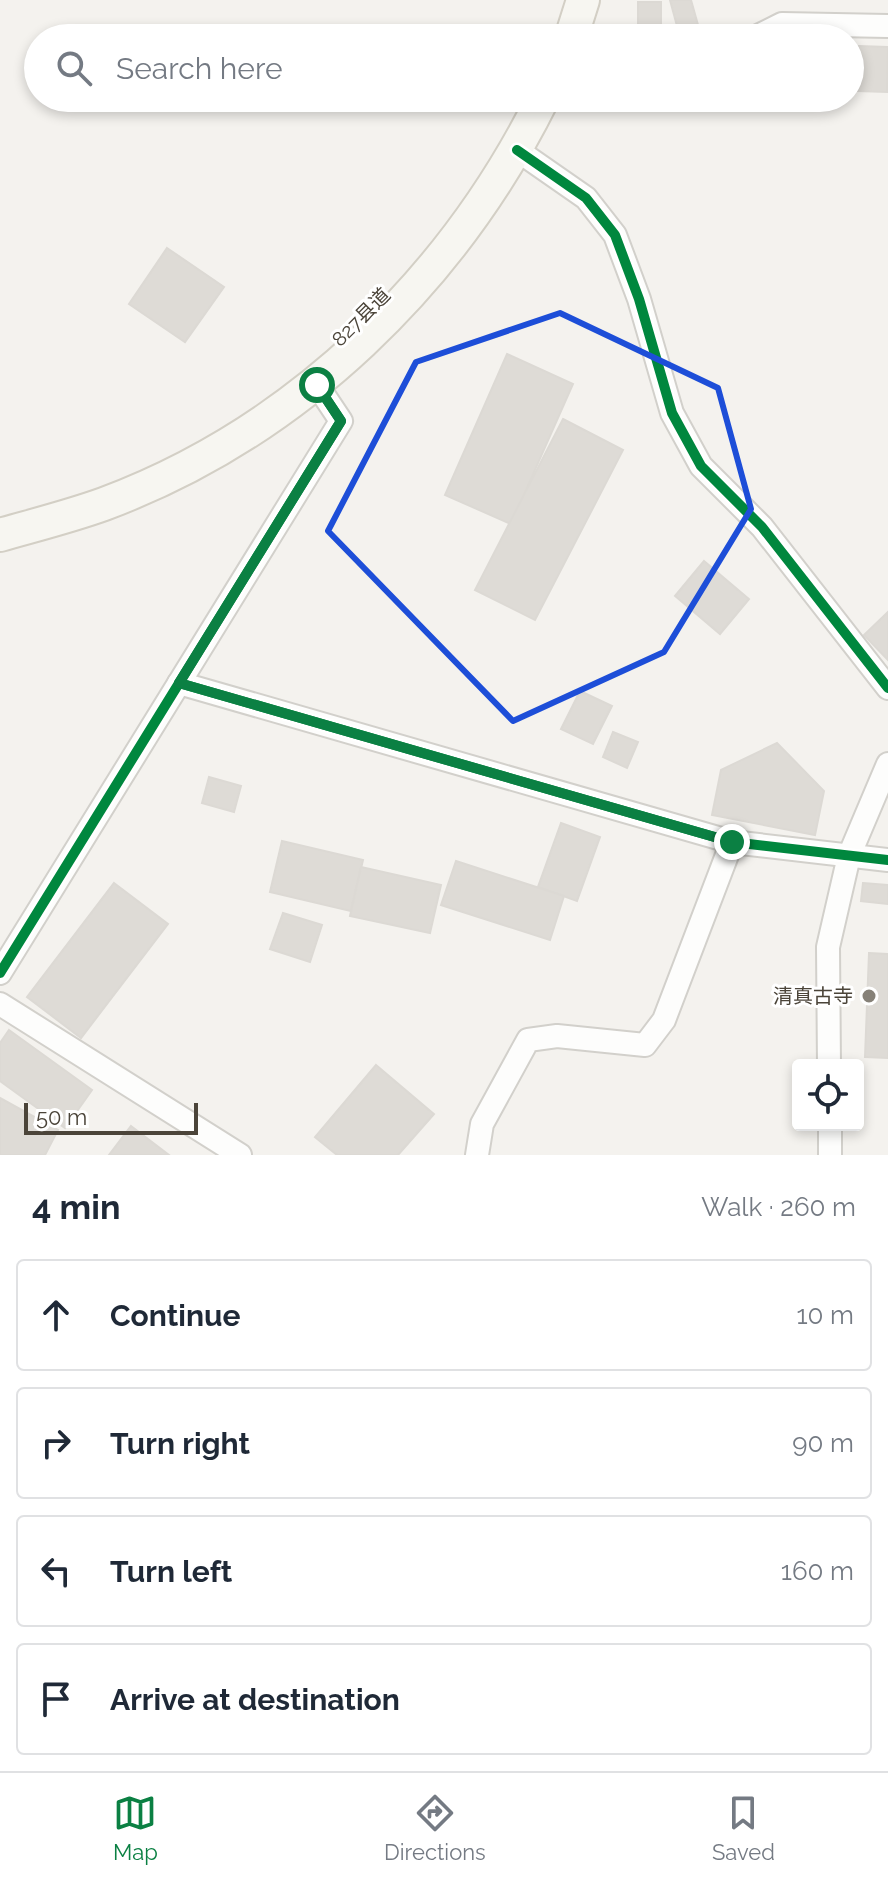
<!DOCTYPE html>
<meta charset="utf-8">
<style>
:root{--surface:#fff;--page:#f2f2f3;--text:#1f2937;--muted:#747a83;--line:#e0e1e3;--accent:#0b8043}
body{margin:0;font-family:Raleway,"Noto Sans SC",sans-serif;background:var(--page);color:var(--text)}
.controls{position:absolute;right:24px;bottom:24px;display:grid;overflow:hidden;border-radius:8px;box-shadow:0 4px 12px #0003}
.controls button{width:72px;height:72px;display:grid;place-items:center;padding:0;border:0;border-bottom:2px solid var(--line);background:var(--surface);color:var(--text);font:40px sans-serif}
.scale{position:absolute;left:24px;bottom:20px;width:174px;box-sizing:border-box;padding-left:8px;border:4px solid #4b4439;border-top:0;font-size:22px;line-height:28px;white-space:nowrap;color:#4b4439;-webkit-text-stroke:6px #fff;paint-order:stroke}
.stop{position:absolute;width:24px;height:24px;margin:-18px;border:6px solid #0b8043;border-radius:50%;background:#fff}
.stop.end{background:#0b8043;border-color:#fff;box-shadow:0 2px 8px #0008}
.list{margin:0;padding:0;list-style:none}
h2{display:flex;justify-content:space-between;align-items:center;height:104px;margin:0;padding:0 32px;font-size:34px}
h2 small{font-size:26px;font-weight:400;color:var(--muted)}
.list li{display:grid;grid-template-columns:52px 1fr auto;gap:24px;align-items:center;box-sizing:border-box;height:112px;margin:0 16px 16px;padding:0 16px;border:2px solid var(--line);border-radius:8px}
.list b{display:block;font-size:30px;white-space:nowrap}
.list em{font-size:26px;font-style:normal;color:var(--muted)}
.icon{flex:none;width:44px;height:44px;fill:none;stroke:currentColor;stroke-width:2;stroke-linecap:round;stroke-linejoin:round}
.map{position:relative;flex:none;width:888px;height:1155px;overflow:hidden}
.search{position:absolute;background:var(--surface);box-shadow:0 4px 12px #0003;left:24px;right:24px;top:24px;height:88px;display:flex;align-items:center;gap:20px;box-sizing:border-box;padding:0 28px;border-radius:44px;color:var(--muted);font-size:30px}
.sheet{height:616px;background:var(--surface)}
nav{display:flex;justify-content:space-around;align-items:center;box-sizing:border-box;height:112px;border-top:2px solid var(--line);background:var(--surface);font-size:22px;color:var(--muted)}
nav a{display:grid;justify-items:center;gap:4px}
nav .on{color:var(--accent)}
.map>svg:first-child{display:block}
</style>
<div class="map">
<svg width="888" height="1155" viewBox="0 0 888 1155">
<rect width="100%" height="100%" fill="#f4f2ee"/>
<g fill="#dedbd6" stroke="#dcd9d4" stroke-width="2">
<path d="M670,0h21l9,32 -20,5z"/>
<rect x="638" y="2" width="23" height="36"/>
<path d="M805,36l47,1 -1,57 -1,-56z"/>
<path d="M859,46l29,1 -1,45 -29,-1z"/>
<path d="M167,248l57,39 -39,55 -56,-38z"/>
<path d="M507,354l66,30 -62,140 -66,-29z"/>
<path d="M563,419l60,31 -88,170 -60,-30z"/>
<path d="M704,561l45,38 -29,35 -45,-38z"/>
<path d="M888,612v48l-24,-25z"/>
<path d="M580,691l32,15 -19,38 -32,-15z"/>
<path d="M613,732l25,10 -11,26 -24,-11z"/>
<path d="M777,743l47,48 -9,44 -103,-20 9,-45z"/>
<path d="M209,777l32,9 -7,26 -32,-9z"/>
<path d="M561,823l39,14 -23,64 -39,-14z"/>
<path d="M282,841l81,19 -12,51 -81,-19z"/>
<path d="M456,861l108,35 -14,44 -109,-35z"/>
<path d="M361,867l80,18 -11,48 -80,-17z"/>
<path d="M114,883l54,41 -87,114 -54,-41z"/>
<path d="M863,883l25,2v19l-27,-3z"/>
<path d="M283,913l39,12 -12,37 -40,-13z"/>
<path d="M869,953l19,1v104l-23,-1z"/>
<path d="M9,1030l83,60 -27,38 -65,-47v-38z"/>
<path d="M376,1065l58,49 -36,41h-61l-22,-18z"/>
<path d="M0,1098l58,32 -13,25h-45z"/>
<path d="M131,1126l38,29h-60z"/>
</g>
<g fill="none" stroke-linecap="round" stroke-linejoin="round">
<g stroke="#d2d0cb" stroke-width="26">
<g id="minor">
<path d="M754,38l28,-14 106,2"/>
<path d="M517,150l69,48 29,37 24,64 33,114 29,53 61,61 126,161"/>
<path d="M179,683l553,159 156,18"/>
<path d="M0,973l341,-552 -24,-36"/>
<path d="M0,1004l240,151"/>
<path d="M829,1065l-1,-118 21,-91 39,-92"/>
<path d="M830,1125v30"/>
<path d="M477,1155l5,-31 46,-84 29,-4 88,9 19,-25 68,-178"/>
</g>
</g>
<g stroke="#d3cfc5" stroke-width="36">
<g id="secondary">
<path d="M571,38l12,-38"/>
<path d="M0,535c35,-10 71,-19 104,-31 193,-72 349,-224 439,-406"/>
</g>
</g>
<use href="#minor" stroke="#fdfdfc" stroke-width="22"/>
<use href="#secondary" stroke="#f7f6f1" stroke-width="32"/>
<g stroke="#fff" stroke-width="15">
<g id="cycleway">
<path d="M517,150l69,48 29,37 24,64 33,114 29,53 61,61 126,161"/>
<path d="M179,683l553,159 156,18"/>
<path d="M0,973l341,-552 -24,-36"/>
</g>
</g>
<use href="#cycleway" stroke="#00873e" stroke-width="10"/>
</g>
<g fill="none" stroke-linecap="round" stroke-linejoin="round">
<path stroke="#0b8043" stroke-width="10" d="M317,385l24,36 -162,262 553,159"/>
</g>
<path fill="none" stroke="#1d4ed8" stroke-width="6" stroke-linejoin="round" d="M560,313l158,75 33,121 -87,143 -151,69 -185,-190 88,-169z"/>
<circle fill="#868178" stroke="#fff" stroke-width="3" cx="869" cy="996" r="8"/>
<g text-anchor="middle" stroke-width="6" stroke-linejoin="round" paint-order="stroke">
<g font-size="20" fill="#4b4439" stroke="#fff">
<text transform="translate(361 317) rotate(-45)" y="7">827县道</text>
</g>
<g font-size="20" fill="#4b4439" stroke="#fff" text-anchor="end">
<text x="853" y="1003">清真古寺</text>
</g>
</g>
</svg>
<div class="controls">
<button><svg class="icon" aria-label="locate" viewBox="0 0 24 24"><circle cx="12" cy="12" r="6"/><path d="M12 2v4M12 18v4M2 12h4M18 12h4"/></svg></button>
</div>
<div class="scale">50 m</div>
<div class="stop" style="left:317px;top:385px"></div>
<div class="stop end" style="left:732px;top:842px"></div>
<div class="search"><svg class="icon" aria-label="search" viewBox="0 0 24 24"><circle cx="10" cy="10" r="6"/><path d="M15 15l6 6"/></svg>Search here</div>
</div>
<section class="sheet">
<h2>4 min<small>Walk · 260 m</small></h2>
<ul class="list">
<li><svg class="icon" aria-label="ahead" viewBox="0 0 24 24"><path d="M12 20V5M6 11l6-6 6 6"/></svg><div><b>Continue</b></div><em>10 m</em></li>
<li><svg class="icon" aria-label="right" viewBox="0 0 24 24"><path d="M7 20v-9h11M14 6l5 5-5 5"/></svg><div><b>Turn right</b></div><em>90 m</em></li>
<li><svg class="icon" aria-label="left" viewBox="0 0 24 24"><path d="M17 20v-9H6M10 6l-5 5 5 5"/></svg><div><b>Turn left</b></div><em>160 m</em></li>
<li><svg class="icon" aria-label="arrive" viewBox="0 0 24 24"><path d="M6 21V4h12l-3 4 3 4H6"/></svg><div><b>Arrive at destination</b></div></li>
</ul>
</section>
<nav>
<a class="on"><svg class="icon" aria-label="map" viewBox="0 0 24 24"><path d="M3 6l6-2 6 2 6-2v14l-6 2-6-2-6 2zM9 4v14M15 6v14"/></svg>Map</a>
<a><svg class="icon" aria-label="directions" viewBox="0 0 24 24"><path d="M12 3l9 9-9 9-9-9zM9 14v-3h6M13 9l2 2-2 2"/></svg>Directions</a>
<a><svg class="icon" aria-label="saved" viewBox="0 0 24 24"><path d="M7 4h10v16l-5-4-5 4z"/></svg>Saved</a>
</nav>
